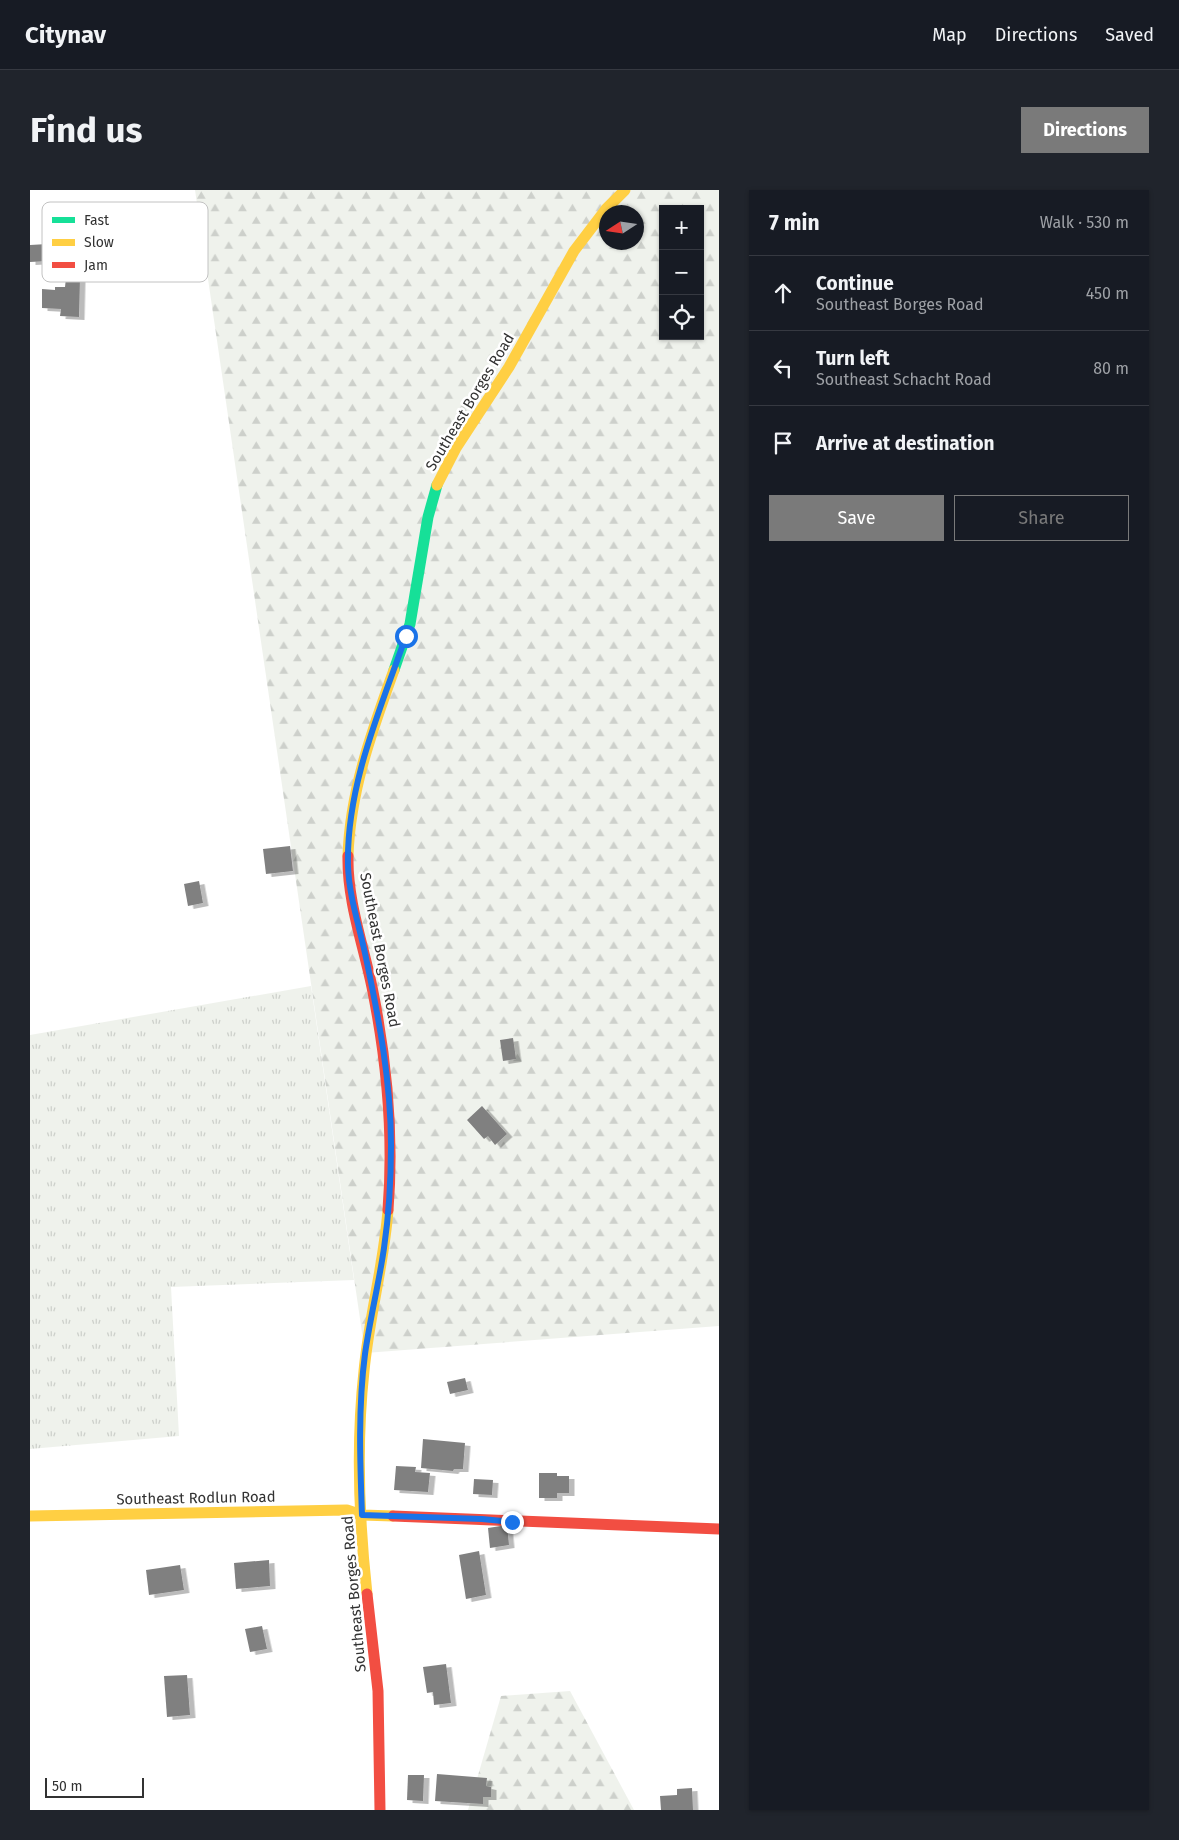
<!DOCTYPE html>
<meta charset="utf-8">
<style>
:root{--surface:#171b24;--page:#20242c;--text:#f1f3f6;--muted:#9ea1a6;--line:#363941;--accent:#7a7a7a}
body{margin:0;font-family:"Fira Sans",sans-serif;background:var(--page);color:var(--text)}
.controls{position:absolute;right:15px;top:15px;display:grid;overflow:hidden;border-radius:0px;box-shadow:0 1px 4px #0004}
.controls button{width:45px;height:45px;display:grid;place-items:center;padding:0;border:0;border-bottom:1px solid var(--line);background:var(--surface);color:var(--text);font:25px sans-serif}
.compass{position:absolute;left:569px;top:15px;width:45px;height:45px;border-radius:50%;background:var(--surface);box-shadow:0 1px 4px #0004;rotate:258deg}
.scale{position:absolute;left:15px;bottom:12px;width:99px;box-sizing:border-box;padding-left:5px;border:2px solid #323232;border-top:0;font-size:14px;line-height:18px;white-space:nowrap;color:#323232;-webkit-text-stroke:4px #fff;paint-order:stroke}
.stop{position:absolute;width:15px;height:15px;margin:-11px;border:4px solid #1a73e8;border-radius:50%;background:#fff}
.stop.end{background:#1a73e8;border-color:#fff;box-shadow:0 1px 5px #0008}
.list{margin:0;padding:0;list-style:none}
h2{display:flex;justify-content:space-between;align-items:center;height:65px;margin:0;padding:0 20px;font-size:21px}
h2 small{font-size:16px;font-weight:400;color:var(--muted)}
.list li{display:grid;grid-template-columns:32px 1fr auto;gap:15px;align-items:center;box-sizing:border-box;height:75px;padding:0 20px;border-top:1px solid var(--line)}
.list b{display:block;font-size:19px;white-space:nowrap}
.list p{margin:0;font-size:16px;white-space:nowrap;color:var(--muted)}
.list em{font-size:16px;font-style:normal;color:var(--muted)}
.actions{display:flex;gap:10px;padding:15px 20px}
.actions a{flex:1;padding:11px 0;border:1px solid var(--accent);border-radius:0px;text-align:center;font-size:18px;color:var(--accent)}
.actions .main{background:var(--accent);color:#fff}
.icon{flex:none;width:28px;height:28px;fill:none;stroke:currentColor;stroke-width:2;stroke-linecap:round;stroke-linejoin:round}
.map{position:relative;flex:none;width:689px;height:1620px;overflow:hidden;border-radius:0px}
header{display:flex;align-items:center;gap:30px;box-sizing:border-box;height:70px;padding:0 25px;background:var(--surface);border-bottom:1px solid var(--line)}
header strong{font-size:24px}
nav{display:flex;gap:28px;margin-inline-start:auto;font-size:18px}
.intro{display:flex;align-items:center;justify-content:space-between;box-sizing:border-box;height:120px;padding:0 30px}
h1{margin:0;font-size:35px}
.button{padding:12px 22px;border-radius:0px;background:var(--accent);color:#fff;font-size:18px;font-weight:700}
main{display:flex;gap:30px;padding:0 30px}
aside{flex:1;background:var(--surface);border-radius:0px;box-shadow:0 1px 4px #0004}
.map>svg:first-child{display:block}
</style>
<header>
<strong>Citynav</strong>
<nav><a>Map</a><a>Directions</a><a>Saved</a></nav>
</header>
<div class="intro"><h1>Find us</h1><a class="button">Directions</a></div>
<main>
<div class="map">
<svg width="689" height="1620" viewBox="0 0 689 1620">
<defs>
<pattern id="grass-tufts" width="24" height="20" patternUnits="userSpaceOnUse" patternTransform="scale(1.25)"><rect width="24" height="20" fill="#eff2ec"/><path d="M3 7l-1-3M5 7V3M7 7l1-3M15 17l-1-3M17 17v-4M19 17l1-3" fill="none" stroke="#cdd0cb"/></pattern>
<pattern id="forest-firs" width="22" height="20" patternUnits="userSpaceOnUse" patternTransform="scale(1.25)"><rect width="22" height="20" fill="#eff2ec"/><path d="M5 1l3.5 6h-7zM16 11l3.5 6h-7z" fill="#cdd0cb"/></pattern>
<filter id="shadow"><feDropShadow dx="5.5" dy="3" stdDeviation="0" flood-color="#0004"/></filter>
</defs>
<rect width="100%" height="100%" fill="#fff"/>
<path fill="url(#grass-tufts)" d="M281,796l43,294 -183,7 8,149 -149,13v-414z"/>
<g fill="url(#forest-firs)" fill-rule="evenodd">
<path d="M165,0h524v1136l-354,27zM633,19h37v127h-37zM576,22h30v30h-30z"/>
<path d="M540,1501l64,119h-166l33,-114z"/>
</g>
<g fill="#808080" filter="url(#shadow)">
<path d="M35,53l1,17 -36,2v-17z"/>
<path d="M36,88h14l-1,39 -19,-1 1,-7 -19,-1v-19l13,1v-3h10z"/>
<path d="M260,656l3,25 -27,3 -3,-25z"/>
<path d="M169,691l4,22 -15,3 -4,-22z"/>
<path d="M483,848l3,21 -13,2 -3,-21z"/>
<path d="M452,916l25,28 -12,11 -7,-9 -4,3 -17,-19z"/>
<path d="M435,1188l3,12 -18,4 -3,-12z"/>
<path d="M393,1249l42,4 -2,26h-9l-1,2 -32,-3z"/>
<path d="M366,1276l20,1 -1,5 15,1 -2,19 -34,-2z"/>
<path d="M509,1283h18v3h12v17h-12v5h-18z"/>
<path d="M444,1289l19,1 -1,15 -19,-1z"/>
<path d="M477,1335l2,20 -19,3 -2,-20z"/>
<path d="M449,1361l7,44 -20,4 -7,-44z"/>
<path d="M239,1370l1,26 -34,3 -2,-26z"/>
<path d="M150,1375l4,25 -35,5 -3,-25z"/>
<path d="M232,1436l5,23 -17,3 -5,-23z"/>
<path d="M416,1474l5,39 -17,2 -1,-13 -6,1 -4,-26z"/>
<path d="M157,1485l3,40 -23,2 -3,-41z"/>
<path d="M407,1584l50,4 -1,8 5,1v10h-8v7l-48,-3z"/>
<path d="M378,1585h16l-1,26 -16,-1z"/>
<path d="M662,1598l1,22h-32l-1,-14 17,-1v-6z"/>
</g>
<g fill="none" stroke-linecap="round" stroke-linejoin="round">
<path stroke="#16e098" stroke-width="11" d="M364,480l16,-46 18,-107 9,-32"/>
<g stroke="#ffcf43" stroke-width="11">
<path d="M407,295l19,-37 53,-81 65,-116 32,-42 19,-19"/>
<path d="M318,666c2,-65 24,-125 46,-186"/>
<path d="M0,1326l317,-6 15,5 31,1"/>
<path d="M337,1404c-8,-73 -11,-150 -3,-223 5,-54 20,-107 24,-161"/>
</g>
<g stroke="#f24e42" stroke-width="11">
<path d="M318,666c-1,44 15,88 24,131 15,74 22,147 16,223"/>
<path d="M363,1326l326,13"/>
<path d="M337,1404l11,97 2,119"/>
</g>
</g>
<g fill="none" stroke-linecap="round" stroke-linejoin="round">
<path stroke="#1a73e8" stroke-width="6" d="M376,446c-26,74 -60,150 -58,230 1,31 12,62 18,92 13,61 25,124 25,187 0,34 -2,69 -7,103 -5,35 -14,70 -19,106 -7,53 -5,108 -3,161l120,4 30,3"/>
</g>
<g text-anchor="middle" stroke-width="5" stroke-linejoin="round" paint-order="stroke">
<g font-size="15" fill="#323232" stroke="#fff">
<text transform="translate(440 212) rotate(-59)" y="5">Southeast Borges Road</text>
<text transform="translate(350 760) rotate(79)" y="5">Southeast Borges Road</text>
<text transform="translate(166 1308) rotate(-1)" y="5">Southeast Rodlun Road</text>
<text transform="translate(324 1404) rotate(-95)" y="5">Southeast Borges Road</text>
</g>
</g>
<rect x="12" y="12" width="166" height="80" rx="8" fill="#fff" stroke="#c2c2c2" stroke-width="1"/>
<rect x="22" y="27" width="23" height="6" fill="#16e098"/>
<rect x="22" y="49" width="23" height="7" fill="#ffcf43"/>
<rect x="22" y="72" width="23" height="6" fill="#f24e42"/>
<g font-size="14" fill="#323232">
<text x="54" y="35">Fast</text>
<text x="54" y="57">Slow</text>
<text x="54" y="80">Jam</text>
</g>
</svg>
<div class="controls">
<button>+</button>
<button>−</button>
<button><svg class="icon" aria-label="locate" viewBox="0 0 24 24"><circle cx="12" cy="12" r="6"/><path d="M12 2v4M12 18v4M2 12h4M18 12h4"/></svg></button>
</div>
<svg class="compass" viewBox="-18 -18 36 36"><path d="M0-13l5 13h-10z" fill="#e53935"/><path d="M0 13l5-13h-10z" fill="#9ea1a6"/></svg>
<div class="scale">50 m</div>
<div class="stop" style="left:376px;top:446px"></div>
<div class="stop end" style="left:482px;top:1332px"></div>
</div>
<aside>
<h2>7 min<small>Walk · 530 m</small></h2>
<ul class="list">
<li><svg class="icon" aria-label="ahead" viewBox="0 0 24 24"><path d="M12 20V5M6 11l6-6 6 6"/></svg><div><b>Continue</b><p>Southeast Borges Road</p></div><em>450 m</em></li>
<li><svg class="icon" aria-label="left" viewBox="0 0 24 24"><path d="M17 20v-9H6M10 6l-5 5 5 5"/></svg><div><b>Turn left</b><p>Southeast Schacht Road</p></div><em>80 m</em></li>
<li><svg class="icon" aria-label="arrive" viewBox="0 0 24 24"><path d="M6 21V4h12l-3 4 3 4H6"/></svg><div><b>Arrive at destination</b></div></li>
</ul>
<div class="actions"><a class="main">Save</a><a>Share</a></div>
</aside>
</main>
